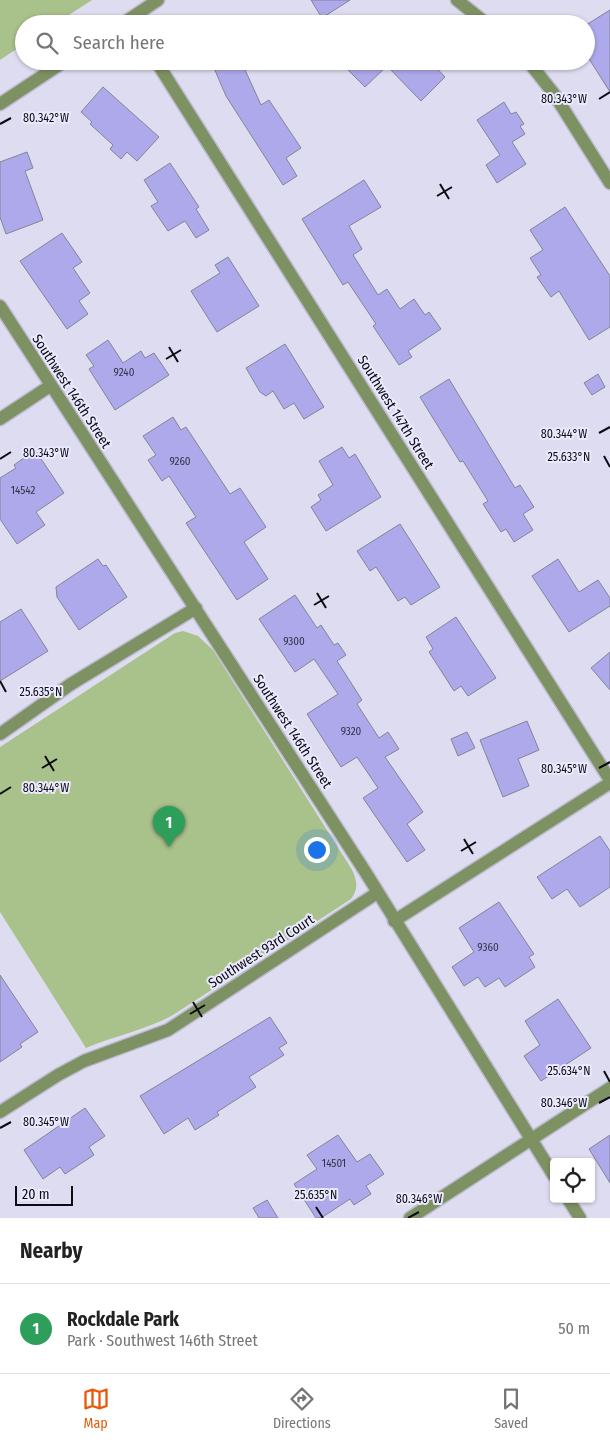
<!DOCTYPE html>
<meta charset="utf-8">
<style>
:root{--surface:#fff;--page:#f2f2f2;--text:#222;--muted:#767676;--line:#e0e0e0;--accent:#ea580c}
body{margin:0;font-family:"Fira Sans Condensed",sans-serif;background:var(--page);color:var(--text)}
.controls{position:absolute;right:15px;bottom:15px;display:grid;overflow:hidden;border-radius:5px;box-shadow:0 1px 4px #0004}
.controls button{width:45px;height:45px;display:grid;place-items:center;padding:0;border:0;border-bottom:1px solid var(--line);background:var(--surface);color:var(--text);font:25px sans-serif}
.scale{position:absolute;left:15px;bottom:12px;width:58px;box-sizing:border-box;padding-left:5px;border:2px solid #0b0b12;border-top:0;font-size:14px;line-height:18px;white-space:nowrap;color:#0b0b12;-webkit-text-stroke:4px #eae9fe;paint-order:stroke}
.you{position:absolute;left:316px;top:849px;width:18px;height:18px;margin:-12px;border:4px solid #fff;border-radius:50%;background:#1a73e8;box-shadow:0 0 0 8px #1a73e833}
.badge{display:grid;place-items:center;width:32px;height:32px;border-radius:50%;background:var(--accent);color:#fff;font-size:16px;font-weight:700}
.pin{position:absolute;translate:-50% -41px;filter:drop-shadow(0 1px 2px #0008)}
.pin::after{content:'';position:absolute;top:26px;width:18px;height:15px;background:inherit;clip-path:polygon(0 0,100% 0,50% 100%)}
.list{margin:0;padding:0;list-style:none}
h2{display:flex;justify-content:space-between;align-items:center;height:65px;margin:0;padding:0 20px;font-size:21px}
h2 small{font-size:16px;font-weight:400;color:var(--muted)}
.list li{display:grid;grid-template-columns:32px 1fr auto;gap:15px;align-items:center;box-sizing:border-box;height:90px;padding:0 20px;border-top:1px solid var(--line)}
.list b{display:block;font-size:19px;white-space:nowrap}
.list p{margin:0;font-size:16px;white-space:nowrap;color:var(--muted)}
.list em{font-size:16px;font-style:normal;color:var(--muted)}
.icon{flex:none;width:28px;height:28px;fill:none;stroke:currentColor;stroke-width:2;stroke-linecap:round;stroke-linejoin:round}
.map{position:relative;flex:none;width:610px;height:1218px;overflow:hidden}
.search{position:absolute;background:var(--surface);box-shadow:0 1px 4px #0004;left:15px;right:15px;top:15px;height:55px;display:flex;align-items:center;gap:12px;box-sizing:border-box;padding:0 18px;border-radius:28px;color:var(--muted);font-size:19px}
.sheet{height:155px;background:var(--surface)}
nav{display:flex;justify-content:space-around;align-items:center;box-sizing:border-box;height:70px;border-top:1px solid var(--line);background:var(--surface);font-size:14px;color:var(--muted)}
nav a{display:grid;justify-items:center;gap:2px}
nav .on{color:var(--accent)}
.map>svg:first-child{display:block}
</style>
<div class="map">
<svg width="610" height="1218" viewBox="0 0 610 1218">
<rect width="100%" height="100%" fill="#dddcf1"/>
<g fill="#a9c18a">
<path d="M0,0h92l-37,24h-31v20l-24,16z"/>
<path d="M183,631l15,5 15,14 138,218c6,11 8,21 0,31l-178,116c-27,15 -59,21 -87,33l-86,-136v-165l175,-114z"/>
</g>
<g fill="#ada9eb" stroke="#848497">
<path d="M311,0h39l-28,18z"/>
<path d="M610,10v82l-24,-38v-29z"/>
<path d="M211,61h30l20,44 8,-5 32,48 -15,10 11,18 -14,9 -57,-89z"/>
<path d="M357,61h73l15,16 -24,24 -34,-35 -22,21 -17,-17z"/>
<path d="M103,87l56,50 -22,24 -10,-9 -6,7 -11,-10 3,-4 -23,-21 2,-2 -11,-10z"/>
<path d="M504,102l7,12 5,-2 8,12 -4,2 5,8 -13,8 14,22 -29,19 -11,-18 14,-10 -23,-35z"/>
<path d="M27,152l6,16 -8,3 18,49 -37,14 -6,-17v-55z"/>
<path d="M170,163l29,44 -3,2 13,21 -13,8 -11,-17 -17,10 -17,-25 7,-4 -14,-22z"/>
<path d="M364,180l17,27 -32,19 13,23 -9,6 25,40 9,-6 13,20 14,-10 11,16 4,-3 12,17 -33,22 4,6 -13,8 -26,-39 3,-2 -28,-42 -5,3 -41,-66z"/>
<path d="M565,207l45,69v51l-21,13 -30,-49 -8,6 -14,-20 4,-2 -11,-17 13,-8 -13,-20z"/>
<path d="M62,233l20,29 -9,6 17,25 -11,8 9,13 -21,15 -47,-68z"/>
<path d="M228,257l31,49 -42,26 -26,-41 29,-18 -5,-8z"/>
<path d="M108,340l15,23 18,-12 4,7 9,-5 15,22 -54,35 -26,-41 5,-3 -8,-11z"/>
<path d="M285,344l39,63 -20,12 -10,-16 -10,6 -11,-18 -7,5 -6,-4 -14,-24z"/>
<path d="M598,374l7,13 -13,8 -8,-12z"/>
<path d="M449,379l66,109 5,-3 14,22 -11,7 10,16 -19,12 -8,-13 -5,3 -18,-28 5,-3 -25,-40 -3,1 -40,-65z"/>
<path d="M173,417l8,13 5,-3 44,67 10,-6 26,39 -22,15 24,37 -31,21 -51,-77 10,-6 -27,-41 -7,5 -14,-21 8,-5 -13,-19z"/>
<path d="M342,447l7,11 6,-4 26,43 -55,34 -15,-24 10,-7 -3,-5 15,-10 -14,-24z"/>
<path d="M35,450l29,43 -28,19 9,13 -28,19 -17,-25v-41l16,-10 -2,-3z"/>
<path d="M400,524l40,63 -29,18 -6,-8 -7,4 -22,-34 -6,4 -13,-20z"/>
<path d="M98,559l5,7 3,-1 21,32 -48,33 -22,-33 -1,-10z"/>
<path d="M558,559l21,33 19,-12 12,18v8l-41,26 -37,-56z"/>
<path d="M295,595l22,33 4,-3 13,20 4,-2 8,12 -9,6 25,39 -5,4 22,34 9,-6 11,17 -14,8 38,55 -16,12 18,26 -18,12 -44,-64 15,-10 -21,-31 -16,10 -34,-53 31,-20 -24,-35 -19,13 -36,-53z"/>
<path d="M21,609l27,42 -48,30v-59z"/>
<path d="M456,617l40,61 -28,18 -7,-10 -7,5 -25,-39 4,-3 -7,-12z"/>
<path d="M610,652v38l-19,-22z"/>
<path d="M527,721l12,29 -21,9 11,27 -26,11 -23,-57z"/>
<path d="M467,732l8,16 -17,8 -7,-17z"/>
<path d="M600,836l10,15v36l-30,20 -13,-18 -15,10 -15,-22z"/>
<path d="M499,902l35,52 -5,3 6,10 -30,20 -6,-9 -14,9 -7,-10 -14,9 -12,-19 22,-15 -15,-24z"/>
<path d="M0,975l38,57 -18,12 2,3 -22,15z"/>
<path d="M558,999l33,49 -50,33 -17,-25 16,-11 -15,-24z"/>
<path d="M270,1017l17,26 -8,5 5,7 -35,22 7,10 -39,25 2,3 -24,15 -7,-12 -24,16 -24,-38z"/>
<path d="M85,1108l20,28 -16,11 5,8 -29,19 -5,-7 -17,12 -19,-29z"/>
<path d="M338,1135l19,27 13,-8 14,20 -18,12 5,8 -17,11 -4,-6 -29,19h-5l-22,-34 23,-15 -10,-14z"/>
<path d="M610,1135v48l-21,-34z"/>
<path d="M267,1200l11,18h-19l-6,-10z"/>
</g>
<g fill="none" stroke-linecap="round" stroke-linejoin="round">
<g stroke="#bbbbcd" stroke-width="15">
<g id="minor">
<path d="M457,0l30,24"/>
<path d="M156,61l454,719"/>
<path d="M528,61l26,33 56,89"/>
<path d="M0,306l366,567 188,303"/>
<path d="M0,419l50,-33"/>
<path d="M0,734l71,-50 125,-76"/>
<path d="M394,921l216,-138"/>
<path d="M0,1112l58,-37 26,-14 84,-31 209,-137"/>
<path d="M568,1199l12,19"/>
<path d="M410,1218l200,-130"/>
</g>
</g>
<g stroke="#bbbbcd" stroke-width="15">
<g id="tertiary">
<path d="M122,24l36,-24"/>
<path d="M0,104l65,-43"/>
</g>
</g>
<use href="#minor" stroke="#7e9163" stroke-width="12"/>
<use href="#tertiary" stroke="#7e9163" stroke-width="12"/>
</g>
<path fill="none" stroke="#0b0b12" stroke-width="2" d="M599,99l11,-7M0,124l11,-6M440,184l9,15M437,196l15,-9M169,347l9,15M166,359l15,-9M599,433l11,-6M604,456l6,11M0,459l11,-7M317,593l9,15M314,605l15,-9M0,681l6,11M45,756l9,15M42,768l15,-9M599,768l11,-6M0,794l11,-7M464,839l9,15M461,851l15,-9M193,1002l9,15M190,1014l15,-9M604,1071l6,11M599,1103l11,-6M0,1128l11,-6M316,1207l7,11M408,1218l11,-6"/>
<g text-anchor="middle" stroke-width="4" stroke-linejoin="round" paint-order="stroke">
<g font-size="11" fill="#343248">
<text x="124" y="376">9240</text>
<text x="180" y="465">9260</text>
<text x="23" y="494">14542</text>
<text x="294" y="645">9300</text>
<text x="351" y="735">9320</text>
<text x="488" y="951">9360</text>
<text x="334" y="1167">14501</text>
</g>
<g font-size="14" fill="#0b0b12" stroke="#eae9fe">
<text transform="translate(72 391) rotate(57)" y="5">Southwest 146th Street</text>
<text transform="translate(396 412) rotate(58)" y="5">Southwest 147th Street</text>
<text transform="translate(293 731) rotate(57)" y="5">Southwest 146th Street</text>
<text transform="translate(261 951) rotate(-33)" y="5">Southwest 93rd Court</text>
</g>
</g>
<g font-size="12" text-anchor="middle" fill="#0b0b12" stroke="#eae9fe" stroke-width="4" stroke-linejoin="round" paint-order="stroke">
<text x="564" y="103">80.343°W</text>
<text x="46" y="122">80.342°W</text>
<text x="564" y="438">80.344°W</text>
<text x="46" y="457">80.343°W</text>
<text x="569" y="461">25.633°N</text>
<text x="41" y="696">25.635°N</text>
<text x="564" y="773">80.345°W</text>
<text x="46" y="792">80.344°W</text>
<text x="569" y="1075">25.634°N</text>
<text x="564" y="1107">80.346°W</text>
<text x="46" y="1126">80.345°W</text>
<text x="316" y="1199">25.635°N</text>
<text x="419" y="1203">80.346°W</text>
</g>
</svg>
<div class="controls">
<button><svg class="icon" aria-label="locate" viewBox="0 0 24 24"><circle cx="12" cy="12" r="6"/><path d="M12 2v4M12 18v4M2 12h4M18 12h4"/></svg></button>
</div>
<div class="scale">20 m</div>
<div class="you"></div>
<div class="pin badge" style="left:169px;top:847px;background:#2e9e5b">1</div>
<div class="search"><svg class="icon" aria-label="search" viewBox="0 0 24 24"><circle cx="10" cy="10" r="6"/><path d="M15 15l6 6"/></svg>Search here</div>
</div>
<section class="sheet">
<h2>Nearby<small></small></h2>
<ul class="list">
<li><span class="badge" style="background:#2e9e5b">1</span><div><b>Rockdale Park</b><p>Park · Southwest 146th Street</p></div><em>50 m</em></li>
</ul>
</section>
<nav>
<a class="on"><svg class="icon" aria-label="map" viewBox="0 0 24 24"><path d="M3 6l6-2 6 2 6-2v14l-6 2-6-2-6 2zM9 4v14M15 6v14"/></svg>Map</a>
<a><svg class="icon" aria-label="directions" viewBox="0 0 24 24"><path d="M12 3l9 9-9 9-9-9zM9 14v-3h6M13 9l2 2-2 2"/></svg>Directions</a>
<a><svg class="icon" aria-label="saved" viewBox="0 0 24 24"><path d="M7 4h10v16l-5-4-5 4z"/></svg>Saved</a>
</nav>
